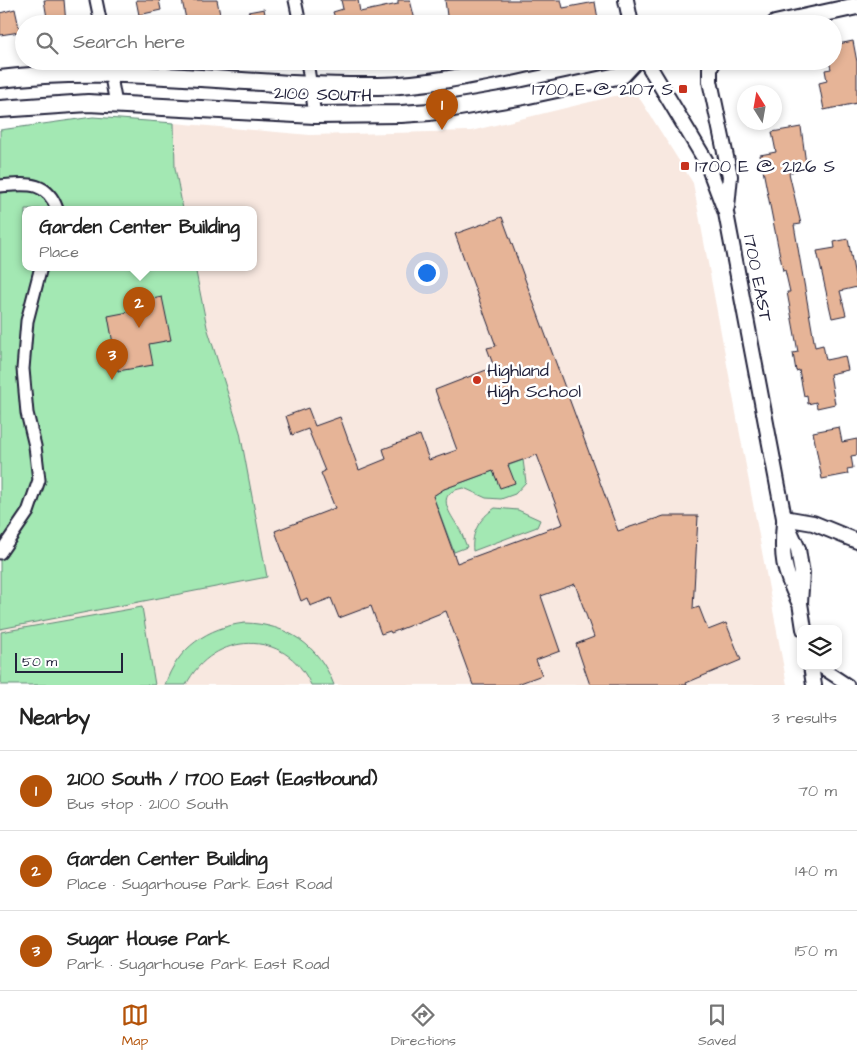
<!DOCTYPE html>
<meta charset="utf-8">
<style>
:root{--surface:#fff;--page:#f2f2f2;--text:#222;--muted:#767676;--line:#e0e0e0;--accent:#b45309}
body{margin:0;font-family:"Architects Daughter",sans-serif;background:var(--page);color:var(--text)}
.controls{position:absolute;right:15px;bottom:15px;display:grid;overflow:hidden;border-radius:10px;box-shadow:0 2px 8px #0003}
.controls button{width:45px;height:45px;display:grid;place-items:center;padding:0;border:0;border-bottom:1px solid var(--line);background:var(--surface);color:var(--text);font:25px sans-serif}
.compass{position:absolute;left:737px;top:85px;width:45px;height:45px;border-radius:50%;background:var(--surface);box-shadow:0 2px 8px #0003;rotate:349deg}
.scale{position:absolute;left:15px;bottom:12px;width:108px;box-sizing:border-box;padding-left:5px;border:2px solid #22223b;border-top:0;font-size:14px;line-height:18px;white-space:nowrap;color:#22223b;-webkit-text-stroke:4px #fff;paint-order:stroke}
.you{position:absolute;left:426px;top:272px;width:18px;height:18px;margin:-12px;border:4px solid #fff;border-radius:50%;background:#1a73e8;box-shadow:0 0 0 8px #1a73e833}
.badge{display:grid;place-items:center;width:32px;height:32px;border-radius:50%;background:var(--accent);color:#fff;font-size:16px;font-weight:700}
.pin{position:absolute;translate:-50% -41px;filter:drop-shadow(0 1px 2px #0008)}
.pin::after{content:'';position:absolute;top:26px;width:18px;height:15px;background:inherit;clip-path:polygon(0 0,100% 0,50% 100%)}
.popup{position:absolute;left:22px;top:206px;width:235px;height:65px;box-sizing:border-box;display:grid;place-content:center;border-radius:10px;background:var(--surface);filter:drop-shadow(0 1px 4px #0005);font-size:16px;white-space:nowrap;color:var(--muted)}
.popup b{font-size:19px;color:var(--text)}
.popup::after{content:'';position:absolute;left:50%;top:100%;margin-left:-10px;border:10px solid transparent;border-top-color:var(--surface)}
.list{margin:0;padding:0;list-style:none}
h2{display:flex;justify-content:space-between;align-items:center;height:65px;margin:0;padding:0 20px;font-size:21px}
h2 small{font-size:16px;font-weight:400;color:var(--muted)}
.list li{display:grid;grid-template-columns:32px 1fr auto;gap:15px;align-items:center;box-sizing:border-box;height:80px;padding:0 20px;border-top:1px solid var(--line)}
.list b{display:block;font-size:19px;white-space:nowrap}
.list p{margin:0;font-size:16px;white-space:nowrap;color:var(--muted)}
.list em{font-size:16px;font-style:normal;color:var(--muted)}
.icon{flex:none;width:28px;height:28px;fill:none;stroke:currentColor;stroke-width:2;stroke-linecap:round;stroke-linejoin:round}
.map{position:relative;flex:none;width:857px;height:685px;overflow:hidden}
.search{position:absolute;background:var(--surface);box-shadow:0 2px 8px #0003;left:15px;right:15px;top:15px;height:55px;display:flex;align-items:center;gap:12px;box-sizing:border-box;padding:0 18px;border-radius:28px;color:var(--muted);font-size:19px}
.sheet{height:305px;background:var(--surface)}
nav{display:flex;justify-content:space-around;align-items:center;box-sizing:border-box;height:70px;border-top:1px solid var(--line);background:var(--surface);font-size:14px;color:var(--muted)}
nav a{display:grid;justify-items:center;gap:2px}
nav .on{color:var(--accent)}
.map>svg:first-child{display:block}
</style>
<div class="map">
<svg width="857" height="685" viewBox="0 0 857 685">
<rect width="100%" height="100%" fill="#fff"/>
<filter id="ink" filterUnits="userSpaceOnUse"><feTurbulence type="fractalNoise" baseFrequency=".02" numOctaves="2"/><feDisplacementMap in="SourceGraphic" scale="10" xChannelSelector="R" yChannelSelector="G"/><feConvolveMatrix kernelMatrix="1 2 1 2 8 2 1 2 1" color-interpolation-filters="sRGB"/></filter>
<g filter="url(#ink)">
<path fill="#f8e8e0" d="M635,91l58,92 94,502h-787v-56l207,-302 -12,-60h58v-58h-70l-8,-41 -1,-45 136,12 161,-4z"/>
<g fill="#a3e8b3" stroke="#628577">
<path d="M93,117l81,6 1,45 8,41h-158v58h170l12,60 33,105 27,145 -267,52v-499z"/>
<path d="M523,460l3,22 -11,12 -14,5 -15,-1 -22,-10c-34,5 -10,30 -3,44 2,5 4,10 6,15l-13,5 -21,-56 11,-7z"/>
<path d="M495,508l23,2 22,10 -3,7 -64,24c-2,-19 7,-33 22,-43z"/>
<path d="M142,607l13,78h-154v-53z"/>
<path d="M245,623c42,1 74,22 89,62h-23c-25,-57 -98,-54 -125,0h-21c12,-37 43,-58 80,-62z"/>
</g>
<g fill="#e6b497" stroke="#22223b" fill-rule="evenodd">
<path d="M44,0h20l2,24h-18z"/>
<path d="M136,0h23l2,10 -22,5z"/>
<path d="M182,0h35l5,24h-35z"/>
<path d="M341,0h17l2,12 38,-8v-4h12l6,24h-85v-5l4,-1 -2,-6 10,-3z"/>
<path d="M445,0h116l2,8 32,-6 3,17 -25,5h-125z"/>
<path d="M15,9l5,23 -20,3v-22z"/>
<path d="M264,9l3,15h-17l-2,-12z"/>
<path d="M853,41l4,21v41l-33,7 -5,-27 8,-2 -2,-11 6,-1 -2,-8h4v-16z"/>
<path d="M801,127l5,37 -12,1 1,6 -6,2 12,51 -7,1 21,122 8,-2 3,15 19,-4 3,14 -18,4 5,30 -18,4 -1,-6 -8,2 -1,-9 -3,1 -5,-26 -3,1 -3,-18 5,-1 -11,-60h3l-5,-22 -2,1 -1,-5 -22,-111 16,-3 -4,-20z"/>
<path d="M502,217l116,314 46,-15h34l-5,93 6,-2 9,23 18,-7 15,37 -55,23 1,2h-97l-14,-41 18,-7 -19,-53 -34,12 19,55 -24,9 6,15 -27,10h-42l-27,-74 -55,22 -1,-2 -9,3 -10,-28 -32,12 -8,-20 -21,8 -3,-8 -6,3 -26,-70 60,-23 -14,-35 4,-2 -17,-42 -16,6 -6,-19 22,-8 7,18 25,-9 19,53 27,-11 -3,-10 37,-14 9,25 28,-10 -22,-60 59,-23 -7,-19 9,-2 -41,-112zM537,455l26,69 -106,39 -24,-67 11,-7 49,-18 7,17 15,-5 -7,-18z"/>
<path d="M848,239l9,48 -17,4 6,24 -14,3 -15,-67 18,-3 -1,-6z"/>
<path d="M162,297l9,43 -22,4 4,21 -35,6 -10,-55 31,-6 -1,-8z"/>
<path d="M839,427l3,15 15,-3v16l-6,1 2,12 -6,1 1,5 -26,5 -9,-47z"/>
</g>
<g fill="none" stroke-linecap="round" stroke-linejoin="round">
<g stroke="#22223b" stroke-width="15">
<g id="minor">
<path d="M96,0l5,24"/>
<path d="M295,0l5,24"/>
<path d="M108,61l8,43"/>
<path d="M307,61l8,54"/>
<path d="M0,186c26,-2 47,-6 57,23"/>
<path d="M0,553l28,-41 11,-32 -4,-34 -8,-33 -4,-44 4,-48 14,-54"/>
<path d="M819,666l29,19"/>
</g>
</g>
<g stroke="#22223b" stroke-width="18">
<g id="tertiary">
<path d="M626,0l5,24"/>
<path d="M646,61l61,102 19,50 58,305 14,31 2,13 2,11 -2,30 4,26"/>
<path d="M714,61l-4,7v13l20,95 -3,31"/>
<path d="M784,518l29,5 44,18"/>
<path d="M784,522c-3,35 -1,48 15,80"/>
<path d="M811,666l3,19"/>
</g>
</g>
<g stroke="#22223b" stroke-width="20">
<g id="secondary">
<path d="M775,24l82,-18"/>
<path d="M0,79c125,-16 252,9 378,7 54,-1 108,-14 161,-25"/>
<path d="M0,109l88,-6 227,12 86,-1 29,-2 94,-16 98,-21 13,-14"/>
</g>
</g>
<use href="#minor" stroke="#fff" stroke-width="11"/>
<use href="#tertiary" stroke="#fff" stroke-width="14"/>
<use href="#secondary" stroke="#fff" stroke-width="16"/>
</g>
</g>
<g fill="#c8321e" stroke="#fff" stroke-width="2">
<rect x="678" y="84" width="10" height="10" rx="2.5"/>
<rect x="680" y="161" width="10" height="10" rx="2.5"/>
<circle cx="477" cy="380" r="5"/>
</g>
<g text-anchor="middle" stroke-width="5" stroke-linejoin="round" paint-order="stroke">
<g font-size="18" fill="#22223b" stroke="#fff" text-anchor="start">
<text x="673" y="95" text-anchor="end">1700 E @ 2107 S</text>
<text x="695" y="172">1700 E @ 2126 S</text>
<text x="487" y="376">Highland<tspan x="487" dy="21">High School</tspan></text>
</g>
<g font-size="18" fill="#22223b" stroke="#fff">
<text transform="translate(323 94) rotate(2)" y="6">2100 SOUTH</text>
<text transform="translate(758 278) rotate(79)" y="6">1700 EAST</text>
</g>
</g>
</svg>
<div class="controls">
<button><svg class="icon" aria-label="layers" viewBox="0 0 24 24"><path d="M12 4l9 5-9 5-9-5zM3 14l9 5 9-5"/></svg></button>
</div>
<svg class="compass" viewBox="-18 -18 36 36"><path d="M0-13l5 13h-10z" fill="#e53935"/><path d="M0 13l5-13h-10z" fill="#767676"/></svg>
<div class="scale">50 m</div>
<div class="you"></div>
<div class="pin badge" style="left:442px;top:130px">1</div>
<div class="pin badge" style="left:139px;top:328px">2</div>
<div class="popup"><b>Garden Center Building</b>Place</div>
<div class="pin badge" style="left:112px;top:380px">3</div>
<div class="search"><svg class="icon" aria-label="search" viewBox="0 0 24 24"><circle cx="10" cy="10" r="6"/><path d="M15 15l6 6"/></svg>Search here</div>
</div>
<section class="sheet">
<h2>Nearby<small>3 results</small></h2>
<ul class="list">
<li><span class="badge">1</span><div><b>2100 South / 1700 East (Eastbound)</b><p>Bus stop · 2100 South</p></div><em>70 m</em></li>
<li><span class="badge">2</span><div><b>Garden Center Building</b><p>Place · Sugarhouse Park East Road</p></div><em>140 m</em></li>
<li><span class="badge">3</span><div><b>Sugar House Park</b><p>Park · Sugarhouse Park East Road</p></div><em>150 m</em></li>
</ul>
</section>
<nav>
<a class="on"><svg class="icon" aria-label="map" viewBox="0 0 24 24"><path d="M3 6l6-2 6 2 6-2v14l-6 2-6-2-6 2zM9 4v14M15 6v14"/></svg>Map</a>
<a><svg class="icon" aria-label="directions" viewBox="0 0 24 24"><path d="M12 3l9 9-9 9-9-9zM9 14v-3h6M13 9l2 2-2 2"/></svg>Directions</a>
<a><svg class="icon" aria-label="saved" viewBox="0 0 24 24"><path d="M7 4h10v16l-5-4-5 4z"/></svg>Saved</a>
</nav>
